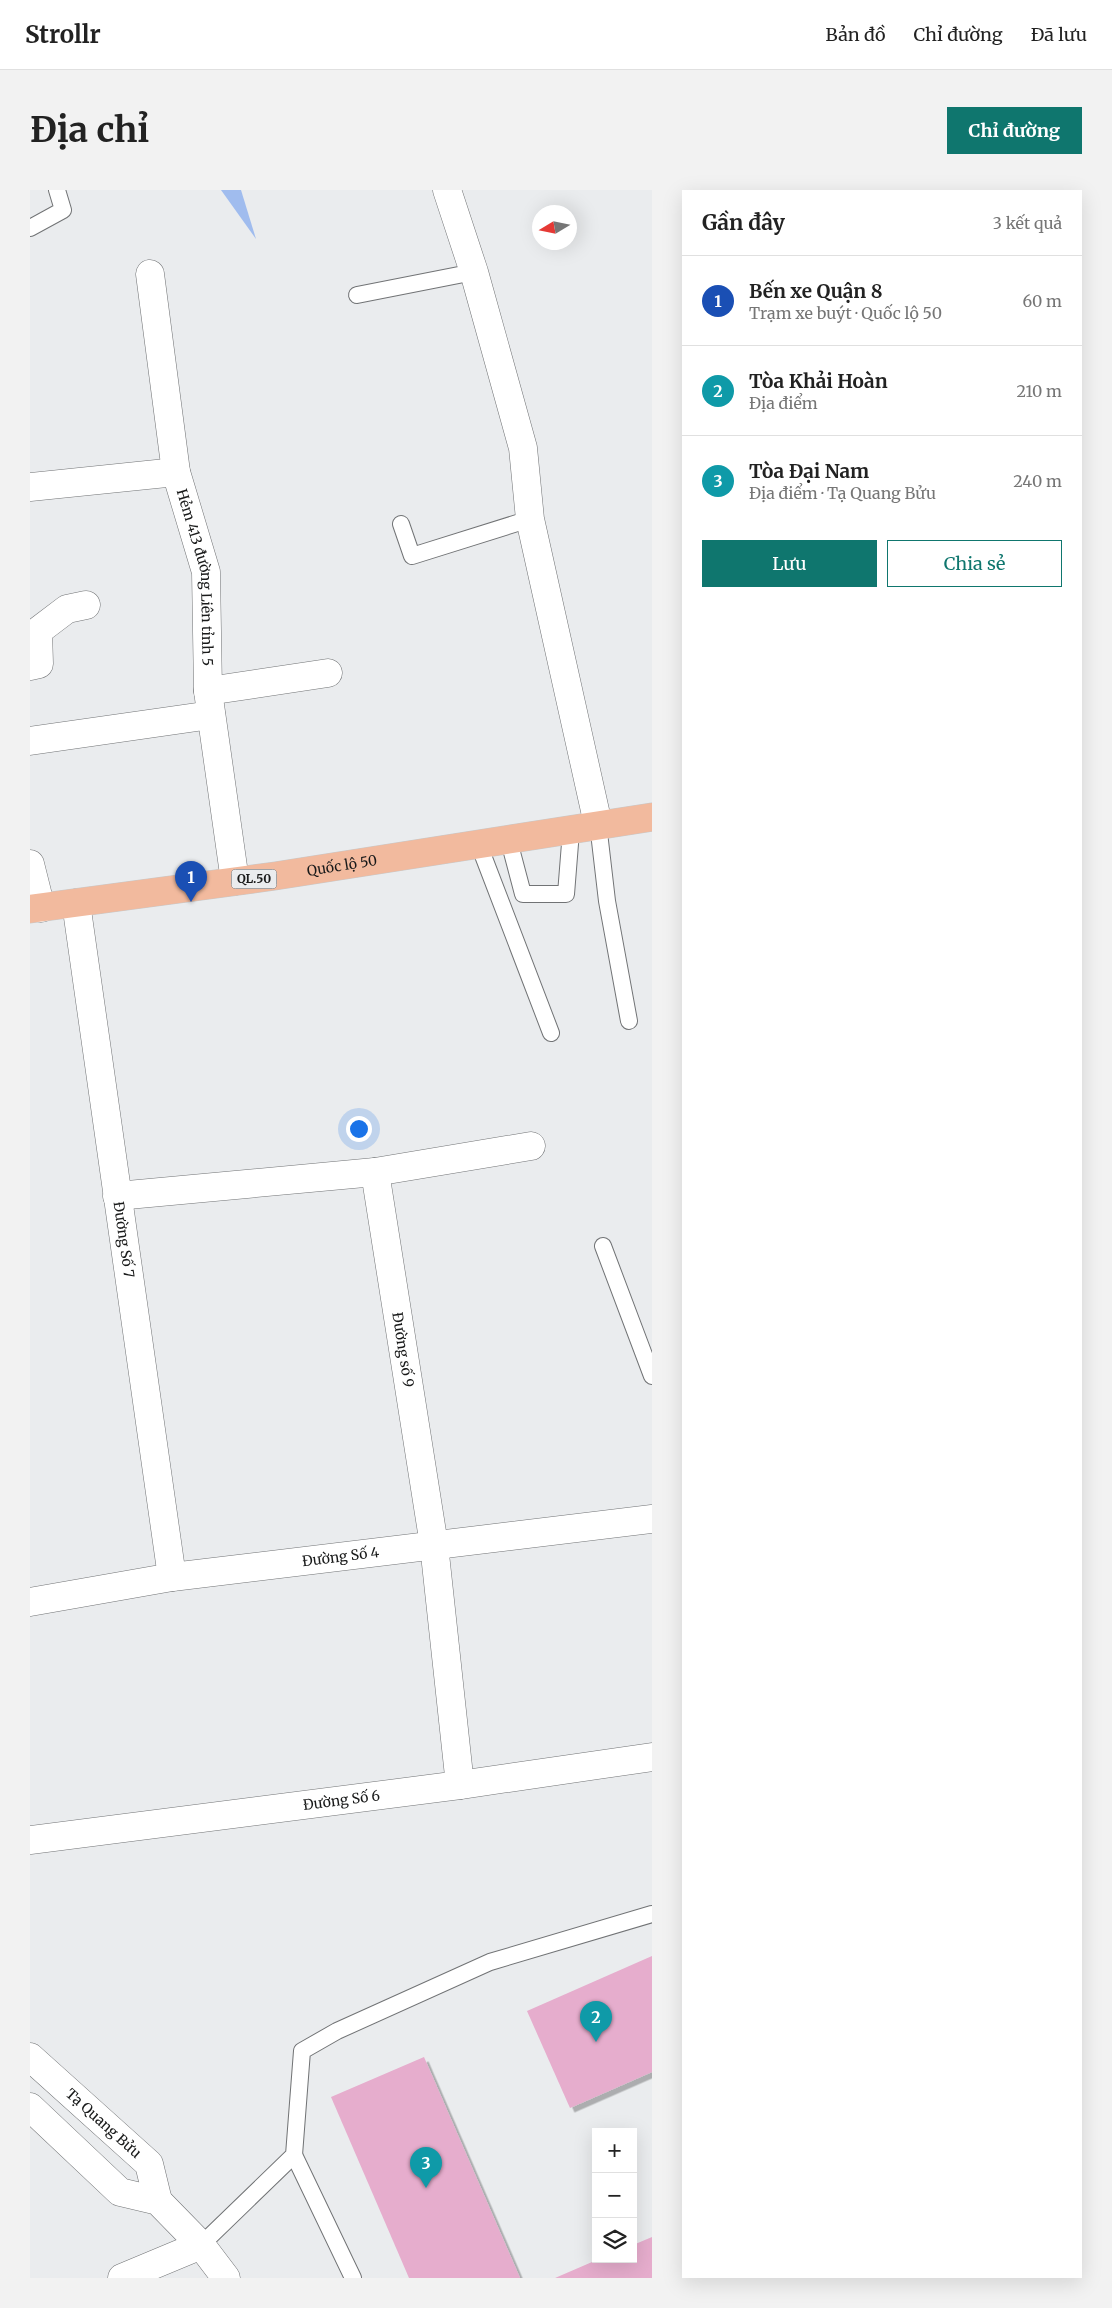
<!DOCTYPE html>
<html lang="vi">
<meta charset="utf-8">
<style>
:root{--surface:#fff;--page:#f2f2f2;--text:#222;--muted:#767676;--line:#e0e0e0;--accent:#0f766e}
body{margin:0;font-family:Merriweather,serif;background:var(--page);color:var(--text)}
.controls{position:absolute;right:15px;bottom:15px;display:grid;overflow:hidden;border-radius:0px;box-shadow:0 5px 20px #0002}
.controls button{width:45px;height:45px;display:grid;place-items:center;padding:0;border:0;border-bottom:1px solid var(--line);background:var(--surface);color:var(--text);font:25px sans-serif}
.compass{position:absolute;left:502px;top:15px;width:45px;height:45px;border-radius:50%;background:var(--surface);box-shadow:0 5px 20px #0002;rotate:260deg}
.you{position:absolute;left:328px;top:938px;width:18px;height:18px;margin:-12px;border:4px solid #fff;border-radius:50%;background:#1a73e8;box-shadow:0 0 0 8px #1a73e833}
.badge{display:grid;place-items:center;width:32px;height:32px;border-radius:50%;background:var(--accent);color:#fff;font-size:16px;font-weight:700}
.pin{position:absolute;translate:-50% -41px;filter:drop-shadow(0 1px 2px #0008)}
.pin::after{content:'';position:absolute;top:26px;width:18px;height:15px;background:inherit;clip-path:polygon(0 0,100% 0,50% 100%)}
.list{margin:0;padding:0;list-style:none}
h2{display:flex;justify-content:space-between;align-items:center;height:65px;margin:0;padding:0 20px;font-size:21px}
h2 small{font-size:16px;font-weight:400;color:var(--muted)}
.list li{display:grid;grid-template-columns:32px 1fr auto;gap:15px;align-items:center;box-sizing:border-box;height:90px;padding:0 20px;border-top:1px solid var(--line)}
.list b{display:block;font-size:19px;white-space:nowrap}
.list p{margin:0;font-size:16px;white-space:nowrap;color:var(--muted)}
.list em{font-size:16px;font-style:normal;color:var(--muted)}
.actions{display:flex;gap:10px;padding:15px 20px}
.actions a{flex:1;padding:11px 0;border:1px solid var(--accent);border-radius:0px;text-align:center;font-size:18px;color:var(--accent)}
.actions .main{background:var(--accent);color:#fff}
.icon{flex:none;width:28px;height:28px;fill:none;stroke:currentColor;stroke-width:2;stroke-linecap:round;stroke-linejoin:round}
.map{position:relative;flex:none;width:622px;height:2088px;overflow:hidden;border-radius:0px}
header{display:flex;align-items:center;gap:30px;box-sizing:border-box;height:70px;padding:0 25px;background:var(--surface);border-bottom:1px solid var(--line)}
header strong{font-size:24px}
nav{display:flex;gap:28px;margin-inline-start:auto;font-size:18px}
.intro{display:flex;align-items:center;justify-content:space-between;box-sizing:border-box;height:120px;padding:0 30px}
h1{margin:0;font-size:35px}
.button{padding:12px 22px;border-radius:0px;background:var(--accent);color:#fff;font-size:18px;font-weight:700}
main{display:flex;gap:30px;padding:0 30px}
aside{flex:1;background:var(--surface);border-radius:0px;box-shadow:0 5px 20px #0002}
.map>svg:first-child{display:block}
</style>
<header>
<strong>Strollr</strong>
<nav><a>Bản đồ</a><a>Chỉ đường</a><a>Đã lưu</a></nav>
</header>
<div class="intro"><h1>Địa chỉ</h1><a class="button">Chỉ đường</a></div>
<main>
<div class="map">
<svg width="622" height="2088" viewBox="0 0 622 2088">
<defs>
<filter id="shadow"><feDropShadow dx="4.5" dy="4.5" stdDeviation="0" flood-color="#0004"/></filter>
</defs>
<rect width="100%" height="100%" fill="#eaecee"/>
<path fill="#a0bcee" d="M191,0h20l15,49z"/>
<g fill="#e6adcd" filter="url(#shadow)">
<path d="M622,1766v116l-82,36 -43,-97z"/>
<path d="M394,1867l96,221h-111l-78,-181z"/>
<path d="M622,2047v41h-97l44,-19h34v-14z"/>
</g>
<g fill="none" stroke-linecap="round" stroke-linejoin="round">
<g stroke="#717375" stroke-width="18">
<g id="service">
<path d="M0,38l33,-18 -6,-20"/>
<path d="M327,105l117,-23"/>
<path d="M371,334l11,32 118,-37"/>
<path d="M568,634l9,77 22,120"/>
<path d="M479,651l14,53h43l5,-63"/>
<path d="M449,655l72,188"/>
<path d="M573,1056l49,130"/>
<path d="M264,1965l59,123"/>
<path d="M171,2055l93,-90 8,-104 35,-20 153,-69 162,-48"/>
</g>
</g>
<g stroke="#717375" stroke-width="29">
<g id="minor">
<path d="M417,0l27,82 49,176 7,71 68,305"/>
<path id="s1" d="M120,84l26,198 30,100 2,119 27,190"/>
<path d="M0,297l146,-15"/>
<path d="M0,476l9,-2 -1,-33 29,-22 19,-4"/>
<path d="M178,501l120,-18"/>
<path d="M0,551l181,-26"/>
<path d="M0,674l11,44"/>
<path id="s2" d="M46,713l96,674"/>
<path d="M345,982l156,-26"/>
<path id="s3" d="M87,1006l258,-24 59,373 26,240"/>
<path id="s4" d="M0,1412l142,-25 480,-58"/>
<path d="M92,2088l79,-33"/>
</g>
</g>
<g stroke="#717375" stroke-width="29">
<g id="tertiary">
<path id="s5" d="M0,1650l430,-55 192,-28"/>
<path id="s6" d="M0,1867l119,107 9,37"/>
<path d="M0,1917l90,85 38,9 43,44 25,33"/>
</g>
</g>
<g stroke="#c8c8c8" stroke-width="29">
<g id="primary">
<path id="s7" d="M0,719l245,-33 377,-59"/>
</g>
</g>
<use href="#service" stroke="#fff" stroke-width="16"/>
<use href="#minor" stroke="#fff" stroke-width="28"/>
<use href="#tertiary" stroke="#fff" stroke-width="28"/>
<use href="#primary" stroke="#f2ba9e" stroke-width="28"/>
</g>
<g text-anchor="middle" stroke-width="4" stroke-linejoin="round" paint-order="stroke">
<rect fill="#eaecee" stroke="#58595a" stroke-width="1" x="201.5" y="679.5" width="45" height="19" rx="4"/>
<g font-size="12" font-weight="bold" fill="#191a1a">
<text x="224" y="693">QL.50</text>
</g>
<g font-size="14" fill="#191a1a" stroke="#eaecee">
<text dy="5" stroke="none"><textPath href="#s1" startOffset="308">Hẻm 413 đường Liên tỉnh 5</textPath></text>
<text dy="5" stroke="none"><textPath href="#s7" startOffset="315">Quốc lộ 50</textPath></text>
<text dy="5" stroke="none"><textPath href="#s2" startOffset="340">Đường Số 7</textPath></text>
<text dy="5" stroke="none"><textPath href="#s3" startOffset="439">Đường số 9</textPath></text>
<text dy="5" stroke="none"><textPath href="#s4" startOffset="314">Đường Số 4</textPath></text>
<text dy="5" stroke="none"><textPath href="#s5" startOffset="314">Đường Số 6</textPath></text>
<text dy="5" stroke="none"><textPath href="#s6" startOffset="99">Tạ Quang Bửu</textPath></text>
</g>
</g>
</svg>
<div class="controls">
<button>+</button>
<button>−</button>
<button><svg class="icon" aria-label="layers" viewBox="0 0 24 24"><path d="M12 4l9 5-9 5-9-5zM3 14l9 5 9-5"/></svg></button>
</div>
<svg class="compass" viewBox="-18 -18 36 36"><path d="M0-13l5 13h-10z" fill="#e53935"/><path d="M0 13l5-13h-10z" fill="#767676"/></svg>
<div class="you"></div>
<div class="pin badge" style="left:161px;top:712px;background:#1a4fb4">1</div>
<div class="pin badge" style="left:566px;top:1852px;background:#0f9aa8">2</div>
<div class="pin badge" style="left:396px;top:1998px;background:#0f9aa8">3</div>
</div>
<aside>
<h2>Gần đây<small>3 kết quả</small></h2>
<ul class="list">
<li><span class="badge" style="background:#1a4fb4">1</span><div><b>Bến xe Quận 8</b><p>Trạm xe buýt · Quốc lộ 50</p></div><em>60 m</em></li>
<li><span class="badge" style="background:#0f9aa8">2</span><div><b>Tòa Khải Hoàn</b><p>Địa điểm</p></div><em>210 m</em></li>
<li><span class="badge" style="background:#0f9aa8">3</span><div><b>Tòa Đại Nam</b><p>Địa điểm · Tạ Quang Bửu</p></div><em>240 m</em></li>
</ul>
<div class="actions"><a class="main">Lưu</a><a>Chia sẻ</a></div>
</aside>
</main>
